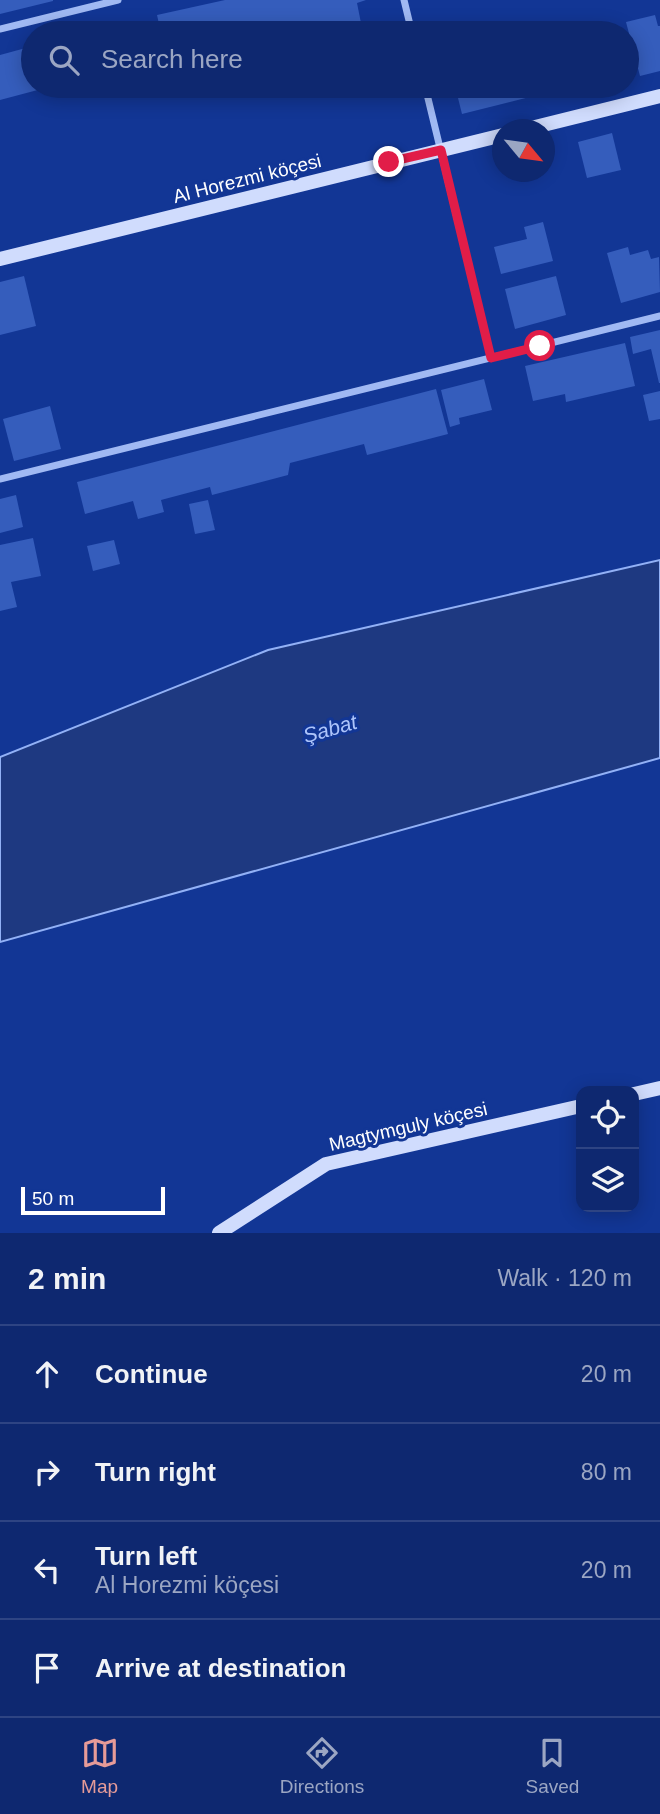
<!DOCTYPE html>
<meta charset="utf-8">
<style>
:root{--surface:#0e2870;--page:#173075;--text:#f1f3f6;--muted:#9ba6c3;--line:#2e4483;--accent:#e69b98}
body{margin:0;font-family:Helvetica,sans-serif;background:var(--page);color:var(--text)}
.controls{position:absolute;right:21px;bottom:21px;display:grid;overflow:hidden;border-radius:14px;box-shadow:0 4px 18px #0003}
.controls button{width:63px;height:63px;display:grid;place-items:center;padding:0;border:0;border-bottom:2px solid var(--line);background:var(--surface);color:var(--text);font:35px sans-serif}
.compass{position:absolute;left:492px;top:119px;width:63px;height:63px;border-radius:50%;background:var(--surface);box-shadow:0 4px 18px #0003;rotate:119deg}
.scale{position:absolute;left:21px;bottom:18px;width:144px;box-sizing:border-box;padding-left:7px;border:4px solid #fff;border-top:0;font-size:19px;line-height:24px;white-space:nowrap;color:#fff;-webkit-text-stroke:5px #123695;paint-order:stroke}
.stop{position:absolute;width:21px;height:21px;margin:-16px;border:5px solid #e11d48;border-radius:50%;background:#fff}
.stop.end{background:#e11d48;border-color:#fff;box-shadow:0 2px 7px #0008}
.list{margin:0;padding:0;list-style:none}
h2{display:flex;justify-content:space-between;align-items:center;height:91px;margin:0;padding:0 28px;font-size:30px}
h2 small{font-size:23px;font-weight:400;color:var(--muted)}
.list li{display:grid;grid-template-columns:46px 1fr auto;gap:21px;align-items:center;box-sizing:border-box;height:98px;padding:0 28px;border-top:2px solid var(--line)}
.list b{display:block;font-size:26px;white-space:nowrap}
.list p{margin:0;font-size:23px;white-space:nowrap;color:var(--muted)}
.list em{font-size:23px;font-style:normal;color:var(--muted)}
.icon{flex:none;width:38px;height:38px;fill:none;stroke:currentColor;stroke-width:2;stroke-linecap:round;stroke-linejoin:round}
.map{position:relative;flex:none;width:660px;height:1233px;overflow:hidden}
.search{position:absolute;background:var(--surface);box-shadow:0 4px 18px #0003;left:21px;right:21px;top:21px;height:77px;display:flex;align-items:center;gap:18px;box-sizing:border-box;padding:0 24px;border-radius:38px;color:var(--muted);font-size:26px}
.sheet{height:483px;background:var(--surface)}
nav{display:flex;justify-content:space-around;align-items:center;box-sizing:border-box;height:98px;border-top:2px solid var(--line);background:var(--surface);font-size:19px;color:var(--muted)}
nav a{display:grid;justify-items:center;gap:4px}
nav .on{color:var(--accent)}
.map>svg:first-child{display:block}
</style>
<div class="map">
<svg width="660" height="1233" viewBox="0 0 660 1233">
<rect width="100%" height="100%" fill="#123695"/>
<path fill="#1e3981" stroke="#92b1f6" stroke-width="2" d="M660,560v198l-660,184v-185l268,-107z"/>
<g fill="#355dbc">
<path d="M0,0h53v1l-53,13z"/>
<path d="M225,0h141l-9,3 6,30h-202l-4,-18z"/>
<path d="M655,15l3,11h2v45l-20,5 -14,-54z"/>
<path d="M33,46v40l16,1 -49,13v-45z"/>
<path d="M455,86h114v1l-107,27z"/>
<path d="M612,133l9,37 -34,8 -9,-36z"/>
<path d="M543,222l10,39 -52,13 -7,-27 33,-8 -3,-12z"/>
<path d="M628,247l2,8 18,-5 3,9 8,-2 1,35 -39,11 -14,-50z"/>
<path d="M24,276l12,50 -36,9v-53z"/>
<path d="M556,276l10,39 -51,14 -10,-40z"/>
<path d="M660,330v53h-1l-8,-34 -18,5 -3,-17z"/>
<path d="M625,343l10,43 -69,16 -1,-8 -32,7 -8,-35z"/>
<path d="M484,379l8,31 -33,8 1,6 -10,3 -9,-37z"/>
<path d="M436,389l12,45 -81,21 -3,-11 -74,19 -2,12 -76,20 -2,-8 -49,13 3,12 -26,7 -5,-18 -48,13 -8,-32z"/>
<path d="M660,391v28l-11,2 -6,-26z"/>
<path d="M50,406l11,43 -47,12 -11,-42z"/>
<path d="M16,495l7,32 -23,6v-34z"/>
<path d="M208,500l7,30 -20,4 -6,-30z"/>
<path d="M33,538l8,38 -30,6 6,25 -17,4v-66z"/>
<path d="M114,540l6,24 -27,7 -6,-25z"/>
</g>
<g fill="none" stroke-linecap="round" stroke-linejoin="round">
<g stroke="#a0b9f3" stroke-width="7">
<path d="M404,0l8,33"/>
<path d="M0,29l118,-29"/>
<path d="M425,86l66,272"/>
<path d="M0,479l660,-163"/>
</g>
<g stroke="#d0dcfd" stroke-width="14">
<path d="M523,130l137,-34"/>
<path d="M0,259l503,-124"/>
<path d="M634,1094l26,-6"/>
<path d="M219,1233l107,-69 255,-58"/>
</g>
</g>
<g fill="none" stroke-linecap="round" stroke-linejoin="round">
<path stroke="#e11d48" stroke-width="9" d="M389,162l52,-12 50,208 49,-12"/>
</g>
<g text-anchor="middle" stroke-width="6" stroke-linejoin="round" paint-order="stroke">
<g font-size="19" fill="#fff" stroke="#123695">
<text transform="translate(247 178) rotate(-14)" y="7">Al Horezmi köçesi</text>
<text transform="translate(408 1126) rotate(-13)" y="7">Magtymguly köçesi</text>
</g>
<g font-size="21" font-style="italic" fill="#adc4fa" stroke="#123695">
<text transform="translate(330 729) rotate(-16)" y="7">Şabat</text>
</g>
</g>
</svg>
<div class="controls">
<button><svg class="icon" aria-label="locate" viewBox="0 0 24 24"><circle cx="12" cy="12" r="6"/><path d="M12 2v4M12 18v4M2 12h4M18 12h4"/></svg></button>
<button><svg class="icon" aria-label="layers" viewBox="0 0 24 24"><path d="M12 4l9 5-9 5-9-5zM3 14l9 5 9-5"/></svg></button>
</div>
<svg class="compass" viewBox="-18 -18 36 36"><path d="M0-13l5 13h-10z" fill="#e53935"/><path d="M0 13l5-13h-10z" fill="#9ba6c3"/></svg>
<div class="scale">50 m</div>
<div class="stop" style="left:540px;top:346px"></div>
<div class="stop end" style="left:389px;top:162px"></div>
<div class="search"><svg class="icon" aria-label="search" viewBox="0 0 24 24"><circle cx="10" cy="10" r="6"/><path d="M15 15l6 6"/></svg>Search here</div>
</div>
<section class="sheet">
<h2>2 min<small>Walk · 120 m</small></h2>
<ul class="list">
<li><svg class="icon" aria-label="ahead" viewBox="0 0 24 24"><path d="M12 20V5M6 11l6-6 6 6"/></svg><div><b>Continue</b></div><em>20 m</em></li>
<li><svg class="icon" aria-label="right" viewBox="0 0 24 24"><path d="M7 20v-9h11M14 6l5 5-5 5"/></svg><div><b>Turn right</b></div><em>80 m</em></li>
<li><svg class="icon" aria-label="left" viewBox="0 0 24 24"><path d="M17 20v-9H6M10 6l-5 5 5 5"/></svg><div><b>Turn left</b><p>Al Horezmi köçesi</p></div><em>20 m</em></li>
<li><svg class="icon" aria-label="arrive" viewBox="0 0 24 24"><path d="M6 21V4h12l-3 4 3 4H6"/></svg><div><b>Arrive at destination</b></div></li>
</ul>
</section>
<nav>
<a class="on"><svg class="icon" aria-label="map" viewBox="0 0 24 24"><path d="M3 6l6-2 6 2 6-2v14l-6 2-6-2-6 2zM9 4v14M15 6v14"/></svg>Map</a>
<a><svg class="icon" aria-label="directions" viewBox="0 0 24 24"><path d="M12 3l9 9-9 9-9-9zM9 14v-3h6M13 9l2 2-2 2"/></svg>Directions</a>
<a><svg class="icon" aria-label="saved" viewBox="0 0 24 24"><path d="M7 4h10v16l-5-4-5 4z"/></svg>Saved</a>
</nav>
